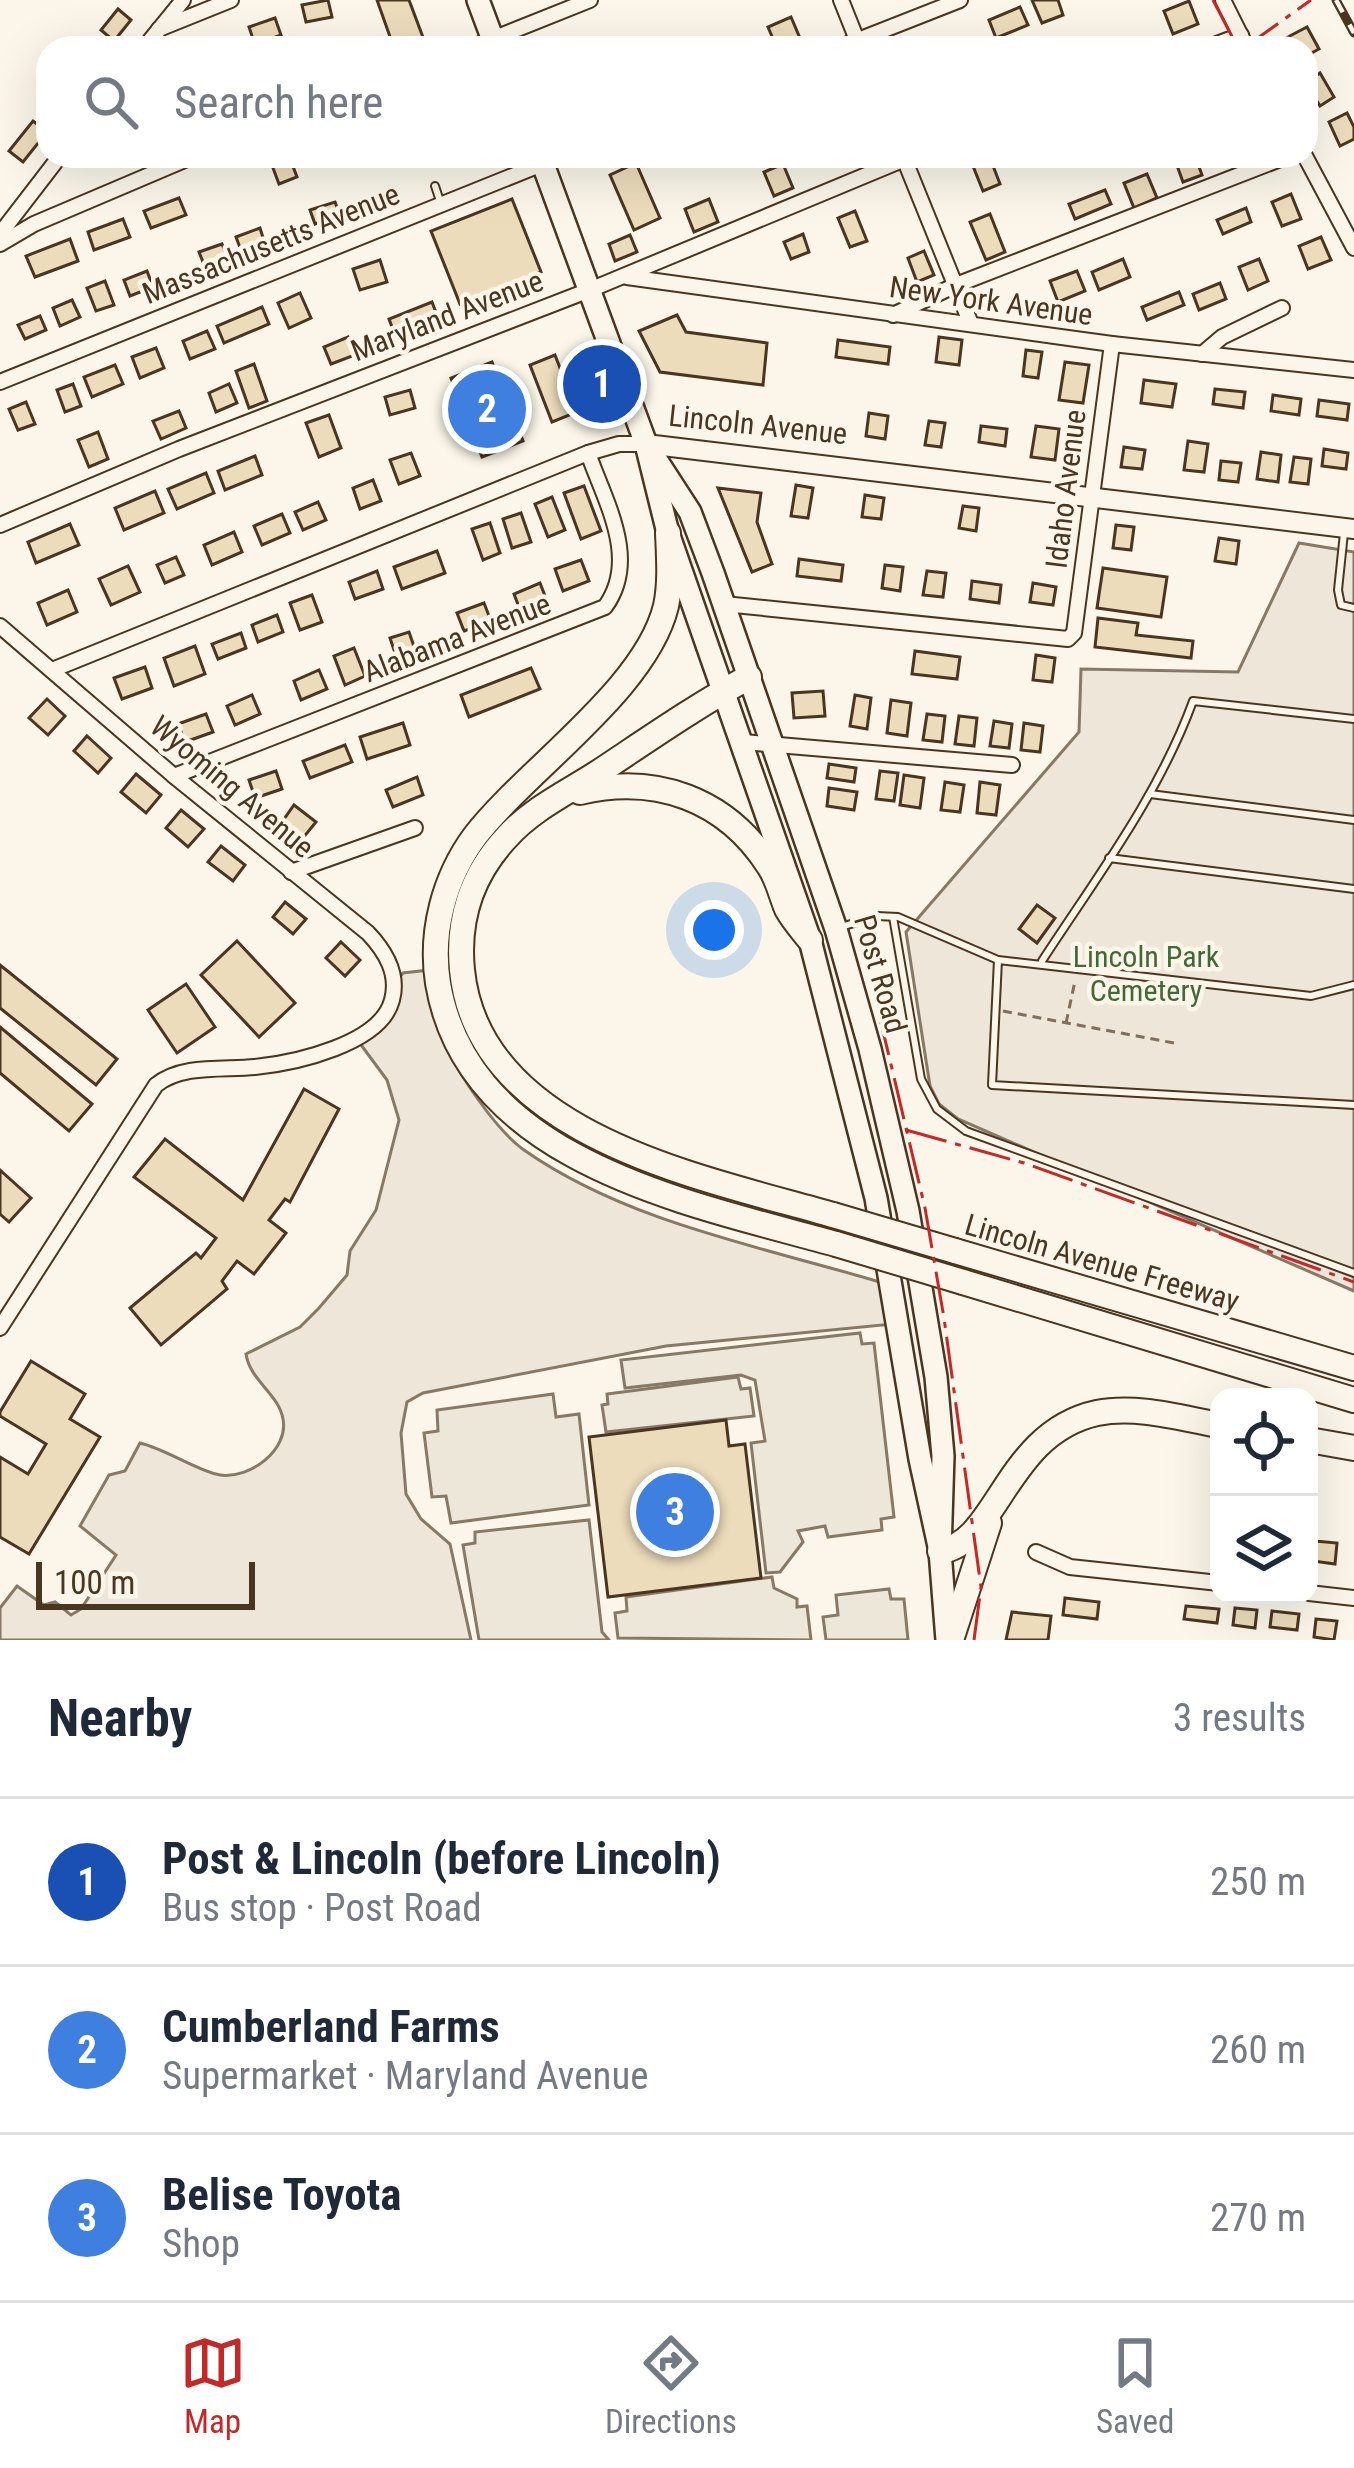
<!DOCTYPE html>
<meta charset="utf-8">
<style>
:root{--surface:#fff;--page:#f6f6f7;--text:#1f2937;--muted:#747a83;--line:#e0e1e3;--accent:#c62828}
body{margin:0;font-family:"Roboto Condensed",sans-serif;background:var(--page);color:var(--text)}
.controls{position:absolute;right:36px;bottom:36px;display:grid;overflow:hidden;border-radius:24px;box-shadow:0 12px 48px #0002}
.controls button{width:108px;height:108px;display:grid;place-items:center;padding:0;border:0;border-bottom:3px solid var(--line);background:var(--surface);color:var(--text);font:60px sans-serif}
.scale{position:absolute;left:36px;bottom:30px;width:219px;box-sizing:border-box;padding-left:12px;border:6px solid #4a3520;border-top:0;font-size:33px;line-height:42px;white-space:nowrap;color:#4a3520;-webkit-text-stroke:9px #fbf6e9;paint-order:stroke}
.you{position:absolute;left:714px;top:930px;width:42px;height:42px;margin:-30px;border:9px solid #fff;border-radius:50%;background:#1a73e8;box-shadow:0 0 0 18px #1a73e833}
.badge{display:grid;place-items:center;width:78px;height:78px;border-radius:50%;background:var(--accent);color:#fff;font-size:39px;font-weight:700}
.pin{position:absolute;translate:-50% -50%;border:6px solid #fff;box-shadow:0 3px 12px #0006}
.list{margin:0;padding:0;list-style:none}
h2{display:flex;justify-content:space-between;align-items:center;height:156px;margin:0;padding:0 48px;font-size:51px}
h2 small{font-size:39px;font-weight:400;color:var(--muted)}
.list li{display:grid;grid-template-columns:78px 1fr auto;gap:36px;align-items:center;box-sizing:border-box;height:168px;padding:0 48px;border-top:3px solid var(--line)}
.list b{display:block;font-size:45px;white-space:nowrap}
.list p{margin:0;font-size:39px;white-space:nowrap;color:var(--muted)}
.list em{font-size:39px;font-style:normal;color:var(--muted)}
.icon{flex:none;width:66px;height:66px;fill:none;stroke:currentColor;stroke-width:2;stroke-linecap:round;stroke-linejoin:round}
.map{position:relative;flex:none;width:1354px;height:1640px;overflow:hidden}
.search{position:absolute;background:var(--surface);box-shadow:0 12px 48px #0002;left:36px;right:36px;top:36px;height:132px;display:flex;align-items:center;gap:30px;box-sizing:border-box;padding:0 42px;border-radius:36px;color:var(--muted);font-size:45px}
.sheet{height:660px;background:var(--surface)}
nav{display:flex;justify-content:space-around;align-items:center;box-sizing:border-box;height:168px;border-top:3px solid var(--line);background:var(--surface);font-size:33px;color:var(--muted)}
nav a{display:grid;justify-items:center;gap:6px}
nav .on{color:var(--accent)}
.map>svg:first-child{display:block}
</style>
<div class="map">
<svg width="1354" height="1640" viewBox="0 0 1354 1640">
<rect width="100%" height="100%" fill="#fbf6e9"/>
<g fill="#ede6d9" stroke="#887966" stroke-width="3">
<path d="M1299,543l55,9v739l-396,-172 -19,-15 -9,-18 -24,-154 173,-200 2,-63 157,3z"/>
<path d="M429,970c-2,25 8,47 16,71 11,31 52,90 79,109 104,73 240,97 359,133l10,41 -227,22 -243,47 -16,9 -6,31 5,61 15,25 29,25 21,96h-471v-32l17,-22 27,19 11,-3 16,13 10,-6 35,-54 -36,-29 29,-51 16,-4 15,-28c26,6 59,29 80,32 30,4 69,-25 63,-56 -4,-25 -33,-38 -37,-65l54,-27 19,-19 28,-33 3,-24 26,-41 23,-90 -12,-40 -34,-46 29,-20 8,-24 13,-17z"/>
</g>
<g fill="#ede7d9" stroke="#887966" stroke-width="3">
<path d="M860,1333l2,11 12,-1 20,174 -13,2 1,11 -54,7 -3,-11 -27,5 5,11 -23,30 -14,1 -15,-130 14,-2 -10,-61 -14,-5 -116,13 -4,-28z"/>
<path d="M738,1377l3,12 9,-1 4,28 -148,16 -4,-27 6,-1 -1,-10z"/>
<path d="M553,1394l3,23 23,-3 10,91 -138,18 -5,-27 -14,1 -8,-64 14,-2 -1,-21z"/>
<path d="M589,1520l13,112 7,8h-130l-16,-95 12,-2v-11z"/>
<path d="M772,1577l2,11 23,11v8l10,-1 4,34 -193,-2 -3,-25 12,-2 -1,-14z"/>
<path d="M889,1589l2,10h13l4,41h-82l-3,-23 15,-2 -2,-20z"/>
</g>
<g fill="#ecdcbc" stroke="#4a3520" stroke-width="3">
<path d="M328,0l4,17 -26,5 -4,-17z"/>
<path d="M377,0h32l15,40 -30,8z"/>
<path d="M1032,0h26l5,15 -21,8z"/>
<path d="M1189,1l9,23 -25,10 -9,-23z"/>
<path d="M1020,7l8,18 -32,13 -7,-18z"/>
<path d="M118,9l13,11 -17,21 -13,-11z"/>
<path d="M791,17l11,26 -25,5 -9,-21z"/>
<path d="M275,18l6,17 -26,10 -6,-18z"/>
<path d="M1307,27l12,22 -13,7v-8h-17l-5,-9z"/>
<path d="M1320,73l14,24 -14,9 -14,-23z"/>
<path d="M1347,113l7,14v12l-14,7 -11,-24z"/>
<path d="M33,121l14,11 -24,30 -14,-11z"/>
<path d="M281,156h8l8,21 -18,7 -9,-24z"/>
<path d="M1186,156h9l7,19 -19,7 -8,-22z"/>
<path d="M990,158l10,26 -17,7 -10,-25z"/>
<path d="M636,163l24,55 -26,12 -24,-55z"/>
<path d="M783,164l10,24 -19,8 -10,-24z"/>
<path d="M1147,174l10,24 -23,10 -10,-25z"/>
<path d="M1105,190l6,14 -36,15 -6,-15z"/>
<path d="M1291,194l10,25 -19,7 -10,-24z"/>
<path d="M179,198l7,17 -35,13 -7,-17z"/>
<path d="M512,199l29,73 -81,32 -29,-73z"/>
<path d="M709,199l9,23 -24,10 -9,-23z"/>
<path d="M335,202l5,13 -25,9 -5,-14z"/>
<path d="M1246,208l5,14 -28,12 -6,-14z"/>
<path d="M855,211l12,30 -17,6 -12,-29z"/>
<path d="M990,214l15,38 -19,8 -16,-38z"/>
<path d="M123,219l7,18 -36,13 -6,-18z"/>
<path d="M260,228l5,16 -23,9 -6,-16z"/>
<path d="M803,234l6,18 -18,7 -7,-17z"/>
<path d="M630,235l7,17 -22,9 -6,-17z"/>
<path d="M1321,237l10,23 -23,9 -9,-23z"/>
<path d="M70,239l8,22 -43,16 -9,-21z"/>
<path d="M222,244l6,15 -23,8 -6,-15z"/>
<path d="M924,251l10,24 -17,7 -9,-24z"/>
<path d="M1123,259l7,18 -31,13 -7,-18z"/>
<path d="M1259,259l9,22 -20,9 -9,-23z"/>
<path d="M380,260l7,22 -27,8 -7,-21z"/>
<path d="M147,271l6,16 -23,9 -6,-16z"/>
<path d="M1077,271l8,20 -27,11 -8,-21z"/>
<path d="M105,281l9,24 -18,6 -9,-23z"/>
<path d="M1220,283l6,16 -27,11 -6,-16z"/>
<path d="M1179,292l5,13 -37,15 -5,-13z"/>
<path d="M300,293l11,25 -22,10 -11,-25z"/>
<path d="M72,300l8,17 -20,9 -7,-18z"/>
<path d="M432,302l8,21 -43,17 -8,-21z"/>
<path d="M262,307l7,17 -45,19 -7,-17z"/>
<path d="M677,315l9,17 81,11 -4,42 -103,-13 -21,-41z"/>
<path d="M40,316l6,14 -21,9 -7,-14z"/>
<path d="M207,331l8,18 -25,10 -7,-18z"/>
<path d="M348,337l7,18 -24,9 -7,-17z"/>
<path d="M939,337l23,3 -3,25 -23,-3z"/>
<path d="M838,340l52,7 -2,17 -52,-7z"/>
<path d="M156,348l8,20 -24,10 -8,-21z"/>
<path d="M1026,350l16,2 -4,26 -15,-2z"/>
<path d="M555,355l22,57 -25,10 -22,-57z"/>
<path d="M492,362l31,79 -41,16 -31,-79z"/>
<path d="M1065,362l24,3 -6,38 -24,-3z"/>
<path d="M254,364l13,37 -18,7 -13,-37z"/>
<path d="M115,365l8,19 -31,13 -8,-20z"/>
<path d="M1144,380l32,4 -4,23 -31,-4z"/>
<path d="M73,384l8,22 -16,6 -8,-22z"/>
<path d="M229,384l8,19 -21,9 -7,-19z"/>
<path d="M1215,389l30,3 -2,16 -30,-4z"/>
<path d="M410,390l5,18 -25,7 -5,-18z"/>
<path d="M1273,395l28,4 -2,16 -28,-4z"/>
<path d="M1319,400l30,4 -2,16 -30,-4z"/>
<path d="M26,402l9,22 -17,6 -9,-21z"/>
<path d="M179,411l7,17 -25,11 -8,-18z"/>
<path d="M869,413l19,3 -3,23 -19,-3z"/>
<path d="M329,415l12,33 -22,9 -13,-34z"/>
<path d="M929,421l16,2 -4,24 -16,-2z"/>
<path d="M981,426l26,3 -2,17 -26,-4z"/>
<path d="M1036,426l23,3 -4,31 -24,-3z"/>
<path d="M98,432l10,27 -19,8 -11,-27z"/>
<path d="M1188,441l20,3 -4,28 -20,-2z"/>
<path d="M1124,447l21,3 -3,19 -21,-2z"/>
<path d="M1324,449l24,4 -2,16 -24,-3z"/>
<path d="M1261,452l20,3 -3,27 -21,-3z"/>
<path d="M411,453l9,23 -21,8 -9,-24z"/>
<path d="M255,456l7,19 -37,15 -7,-19z"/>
<path d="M1294,457l17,2 -3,25 -18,-2z"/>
<path d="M1221,461l20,2 -3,19 -19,-2z"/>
<path d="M206,473l8,20 -37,16 -9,-20z"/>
<path d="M373,480l8,21 -21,8 -7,-21z"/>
<path d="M796,485l17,3 -5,30 -17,-2z"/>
<path d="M584,486l17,45 -20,8 -17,-46z"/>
<path d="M718,488l43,5 -4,29 15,42 -20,8z"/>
<path d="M155,491l9,22 -40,17 -9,-22z"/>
<path d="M865,495l19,3 -3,21 -19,-2z"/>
<path d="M552,497l13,33 -17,7 -13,-33z"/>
<path d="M318,502l8,18 -23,10 -8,-18z"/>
<path d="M963,506l16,2 -3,23 -17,-3z"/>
<path d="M521,513l10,29 -19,6 -9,-29z"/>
<path d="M282,514l8,19 -28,12 -8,-19z"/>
<path d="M490,523l10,30 -17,7 -11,-31z"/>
<path d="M70,524l9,21 -43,18 -8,-21z"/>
<path d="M1116,525l18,2 -3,23 -18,-2z"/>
<path d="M234,532l8,20 -30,13 -8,-20z"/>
<path d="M1219,538l20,3 -3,23 -21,-3z"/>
<path d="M437,551l8,22 -43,16 -8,-22z"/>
<path d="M176,557l8,18 -19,8 -8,-18z"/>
<path d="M799,559l44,6 -2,16 -44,-5z"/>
<path d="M581,560l8,21 -26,10 -8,-22z"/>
<path d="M885,565l18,2 -3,24 -18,-3z"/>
<path d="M128,566l12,26 -29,13 -12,-26z"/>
<path d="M1103,568l64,9 -6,40 -64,-9z"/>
<path d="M377,571l6,18 -28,10 -6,-17z"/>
<path d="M927,571l19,2 -3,24 -20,-2z"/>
<path d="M972,581l29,4 -2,18 -29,-4z"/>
<path d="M540,583l7,18 -26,11 -7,-18z"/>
<path d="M1033,583l23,4 -3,18 -23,-3z"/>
<path d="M68,590l9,22 -30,13 -9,-22z"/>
<path d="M312,595l10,27 -22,8 -10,-27z"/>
<path d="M484,603l7,18 -27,10 -7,-18z"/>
<path d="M277,615l6,17 -25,10 -6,-17z"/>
<path d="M1098,618l40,5 -2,12 57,6 -2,17 -96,-11z"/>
<path d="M409,632l9,26 -19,7 -9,-27z"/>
<path d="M241,633l5,15 -28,11 -6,-15z"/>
<path d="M195,646l10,28 -31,12 -10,-28z"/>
<path d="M354,648l11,28 -20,9 -11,-29z"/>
<path d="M915,651l45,6 -3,22 -45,-5z"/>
<path d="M1036,655l19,3 -3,24 -19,-2z"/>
<path d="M145,667l7,21 -30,11 -8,-21z"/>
<path d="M531,668l9,21 -71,28 -8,-22z"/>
<path d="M319,670l8,19 -26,11 -7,-19z"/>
<path d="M823,691l2,25 -31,2 -2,-25z"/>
<path d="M252,695l8,19 -25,11 -8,-19z"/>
<path d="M855,695l16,3 -4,31 -17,-3z"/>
<path d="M47,699l18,17 -17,19 -19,-17z"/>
<path d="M891,700l20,3 -4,33 -20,-3z"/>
<path d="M206,714l7,18 -28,10 -7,-18z"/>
<path d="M927,714l18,2 -3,26 -19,-2z"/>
<path d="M959,716l18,2 -3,28 -19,-2z"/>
<path d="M994,721l18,3 -3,24 -19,-2z"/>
<path d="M403,723l7,22 -43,14 -7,-22z"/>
<path d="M1024,723l19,3 -3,26 -19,-2z"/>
<path d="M87,736l24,22 -13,15 -24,-22z"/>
<path d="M345,745l7,17 -42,16 -7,-17z"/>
<path d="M829,764l27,4 -2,14 -27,-4z"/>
<path d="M276,771l6,18 -27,9 -6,-18z"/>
<path d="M880,771l18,2 -4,28 -18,-2z"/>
<path d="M136,774l25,21 -15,18 -25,-21z"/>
<path d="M904,775l20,3 -4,30 -20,-3z"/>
<path d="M417,777l6,18 -30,12 -7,-17z"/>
<path d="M945,782l19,3 -4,27 -19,-2z"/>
<path d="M980,782l20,3 -4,30 -19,-2z"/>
<path d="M829,788l28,4 -3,18 -27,-4z"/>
<path d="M294,805l22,17 -13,16 -21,-16z"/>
<path d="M181,810l23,19 -16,18 -22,-19z"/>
<path d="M221,846l24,19 -12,16 -25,-19z"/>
<path d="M285,902l21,17 -13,15 -20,-17z"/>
<path d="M1037,905l18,13 -18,25 -18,-14z"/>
<path d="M237,941l58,62 -36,34 -58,-62z"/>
<path d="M341,942l19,18 -15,16 -19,-18z"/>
<path d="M0,965l117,94 -21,26 -96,-77z"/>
<path d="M186,984l29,43 -38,26 -29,-43z"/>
<path d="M0,1027l92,77 -23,27 -69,-58z"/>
<path d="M304,1089l35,20 -49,93 -5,-3 -16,21 17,13 -32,41 -17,-13 -15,20 5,8 -66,56 -31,-37 66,-55 5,5 15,-20 -82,-61 31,-38 78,61z"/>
<path d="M0,1170l31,28 -22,24 -9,-8z"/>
<path d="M31,1361l54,33 -15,25 30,18 -71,117 -29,-17v-80l28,17 18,-30 -46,-28v-4z"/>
<path d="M726,1420l3,26 16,-2 16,134 -153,19 -19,-160z"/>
<path d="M1315,1541l22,2 -2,21 -22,-3z"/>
<path d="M1065,1598l34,4 -2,17 -34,-4z"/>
<path d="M1186,1606l33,3 -2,14 -33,-4z"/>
<path d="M1235,1608l22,2 -2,18 -22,-3z"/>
<path d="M1272,1611l27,3 -2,16 -27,-3z"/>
<path d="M1012,1612l39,4 -3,24h-42z"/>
<path d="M1316,1619l21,2 -3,19 -20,-3z"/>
</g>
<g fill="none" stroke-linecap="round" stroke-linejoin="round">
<g stroke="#4a3520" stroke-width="10">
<g id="lane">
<path d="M435,186l6,18"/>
<path d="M1344,533l-6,57 3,15 13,3"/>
<path d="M1150,794l204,26"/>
<path d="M1109,858l245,31"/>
<path d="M893,917l28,162 16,30 29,22 388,142"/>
<path d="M841,927l36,-11 21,1 100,43 313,36 43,-11"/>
<path d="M998,960l-6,125 362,20"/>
<path d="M1042,961c54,-83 117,-166 151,-260l161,18"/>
</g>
</g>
<g stroke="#4a3520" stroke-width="18">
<g id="street">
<path d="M841,0l18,45"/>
<path d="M1223,0l24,48"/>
<path d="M159,29l72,-29"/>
<path d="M144,48l39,-48"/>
<path d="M470,48l120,-48"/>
<path d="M838,48l122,-48"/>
<path d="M1206,48l35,-13"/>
<path d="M903,156l68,168"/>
<path d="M1305,156l49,92"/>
<path d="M0,234l60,-78"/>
<path d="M0,244l34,-20 160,-68"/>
<path d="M627,277l485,67 242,26"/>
<path d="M893,315l63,-30 332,-129"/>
<path d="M1202,354l20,-17 60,-29"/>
<path d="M0,382l562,-226"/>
<path d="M0,525l179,-76 413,-160 320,-133"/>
<path d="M724,604l344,35 6,-6 38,-289"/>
<path d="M0,626l174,150 194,157c18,19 31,41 24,67 -11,44 -97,63 -137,67 -32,3 -73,-3 -99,18l-156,243"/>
<path d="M52,670l536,-217 31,-9h27"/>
<path d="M743,742l269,23"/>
<path d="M174,776l431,-169c35,-48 0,-105 -17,-154"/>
<path d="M291,872l124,-44"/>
<path d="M1036,1552l34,15 149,16"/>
<path d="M1309,1593l45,5"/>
</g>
</g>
<g stroke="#4a3520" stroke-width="22">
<path id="secondary" d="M646,444l708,85"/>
</g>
<g stroke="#4a3520" stroke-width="26">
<g id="primary">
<path d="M478,0l18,48"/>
<path d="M540,156l106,288 22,89 142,407 66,258 44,261 20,92"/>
<path d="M655,458l35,54 23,61 123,356 34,120 38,162 28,166 7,79 -3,95 7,89"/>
</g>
</g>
<g stroke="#4a3520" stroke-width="28">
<g id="highway">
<path d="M668,533c1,24 3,50 -2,73 -20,83 -138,162 -191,230 -31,42 -45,96 -37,147 30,180 255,221 398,261"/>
<path d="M749,677c-53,29 -103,64 -153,97 -30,19 -65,36 -89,63 -35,37 -50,83 -45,133 16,166 243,208 371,245"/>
<path d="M580,792c76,-18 146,7 189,74 9,13 12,29 18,43 6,11 15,21 23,31"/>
<path d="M955,1251l399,117"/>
<path d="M963,1282l391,118"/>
<path d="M1309,1440l45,8"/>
<path d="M940,1551c58,-7 65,-118 157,-138 40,-8 83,5 122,12"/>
<path d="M951,1640l38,-117"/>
</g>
</g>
<g stroke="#7f6f5c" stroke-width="3" stroke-dasharray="9 6" stroke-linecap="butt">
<path d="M1003,1011l171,32"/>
<path d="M1066,1023l9,-42"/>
</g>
<use href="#lane" stroke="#fbf6e9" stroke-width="6"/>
<use href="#street" stroke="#fbf6e9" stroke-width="14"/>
<use href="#secondary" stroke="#fbf6e9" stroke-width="18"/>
<use href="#primary" stroke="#fbf6e9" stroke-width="21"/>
<use href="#highway" stroke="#fbf6e9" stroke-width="24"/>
<g stroke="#4a3520" stroke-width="9">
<path id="rail" d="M1336,0l18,33"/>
</g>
<use href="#rail" stroke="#fbf6e9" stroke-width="4.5" stroke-dasharray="14" stroke-linecap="butt"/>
<g stroke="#4a3520" stroke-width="28" stroke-linecap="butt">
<g id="highway-bridge">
<path d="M833,1215l122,36"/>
<path d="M836,1244l127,38"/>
</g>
</g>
<use href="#highway-bridge" stroke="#fbf6e9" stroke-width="24"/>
<g stroke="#c62828" stroke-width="3" stroke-dasharray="42 9 6 9" stroke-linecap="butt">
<path d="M1213,0l25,48"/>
<path d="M1244,48l67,-48"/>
<path d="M879,1014l46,194 19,110 37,269 -7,53"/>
<path d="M906,1130l118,33 330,119"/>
</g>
</g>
<g text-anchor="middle" stroke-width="9" stroke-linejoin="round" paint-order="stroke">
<g font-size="30" fill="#4a3520" stroke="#fbf6e9">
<text transform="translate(271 244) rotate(-22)" y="10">Massachusetts Avenue</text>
<text transform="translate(991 301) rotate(8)" y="10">New York Avenue</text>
<text transform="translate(447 316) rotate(-21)" y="10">Maryland Avenue</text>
<text transform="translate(758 425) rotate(6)" y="10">Lincoln Avenue</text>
<text transform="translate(1066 489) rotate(-83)" y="10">Idaho Avenue</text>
<text transform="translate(457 638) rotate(-21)" y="10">Alabama Avenue</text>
<text transform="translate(232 787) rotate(40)" y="10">Wyoming Avenue</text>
<text transform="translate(880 974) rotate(74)" y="10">Post Road</text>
<text transform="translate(1102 1263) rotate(16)" y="10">Lincoln Avenue Freeway</text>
</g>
<g font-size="30" fill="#436837" stroke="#fbf6e9">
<text x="1146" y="967">Lincoln Park<tspan x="1146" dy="34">Cemetery</tspan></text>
</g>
</g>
</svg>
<div class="controls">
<button><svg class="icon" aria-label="locate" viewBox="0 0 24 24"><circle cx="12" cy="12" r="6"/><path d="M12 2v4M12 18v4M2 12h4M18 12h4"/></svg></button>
<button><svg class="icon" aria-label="layers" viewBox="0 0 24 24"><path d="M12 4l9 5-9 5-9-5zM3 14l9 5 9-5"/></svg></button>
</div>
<div class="scale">100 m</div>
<div class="you"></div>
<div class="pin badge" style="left:602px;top:384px;background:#1a4fb4">1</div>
<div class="pin badge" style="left:487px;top:409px;background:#3f7fe0">2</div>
<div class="pin badge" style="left:675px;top:1512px;background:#3f7fe0">3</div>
<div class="search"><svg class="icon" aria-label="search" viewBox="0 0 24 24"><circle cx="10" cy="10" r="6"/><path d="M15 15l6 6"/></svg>Search here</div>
</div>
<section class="sheet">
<h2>Nearby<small>3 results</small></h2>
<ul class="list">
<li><span class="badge" style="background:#1a4fb4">1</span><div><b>Post &amp; Lincoln (before Lincoln)</b><p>Bus stop · Post Road</p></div><em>250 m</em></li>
<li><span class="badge" style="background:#3f7fe0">2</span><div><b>Cumberland Farms</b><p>Supermarket · Maryland Avenue</p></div><em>260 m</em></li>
<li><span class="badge" style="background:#3f7fe0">3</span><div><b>Belise Toyota</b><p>Shop</p></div><em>270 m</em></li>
</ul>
</section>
<nav>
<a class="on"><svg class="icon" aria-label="map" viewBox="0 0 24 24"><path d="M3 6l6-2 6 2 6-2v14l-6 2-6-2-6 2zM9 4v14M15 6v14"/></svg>Map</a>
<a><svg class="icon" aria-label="directions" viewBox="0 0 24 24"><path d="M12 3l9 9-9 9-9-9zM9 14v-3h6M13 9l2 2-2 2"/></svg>Directions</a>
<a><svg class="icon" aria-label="saved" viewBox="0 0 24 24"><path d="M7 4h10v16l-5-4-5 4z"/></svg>Saved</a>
</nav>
